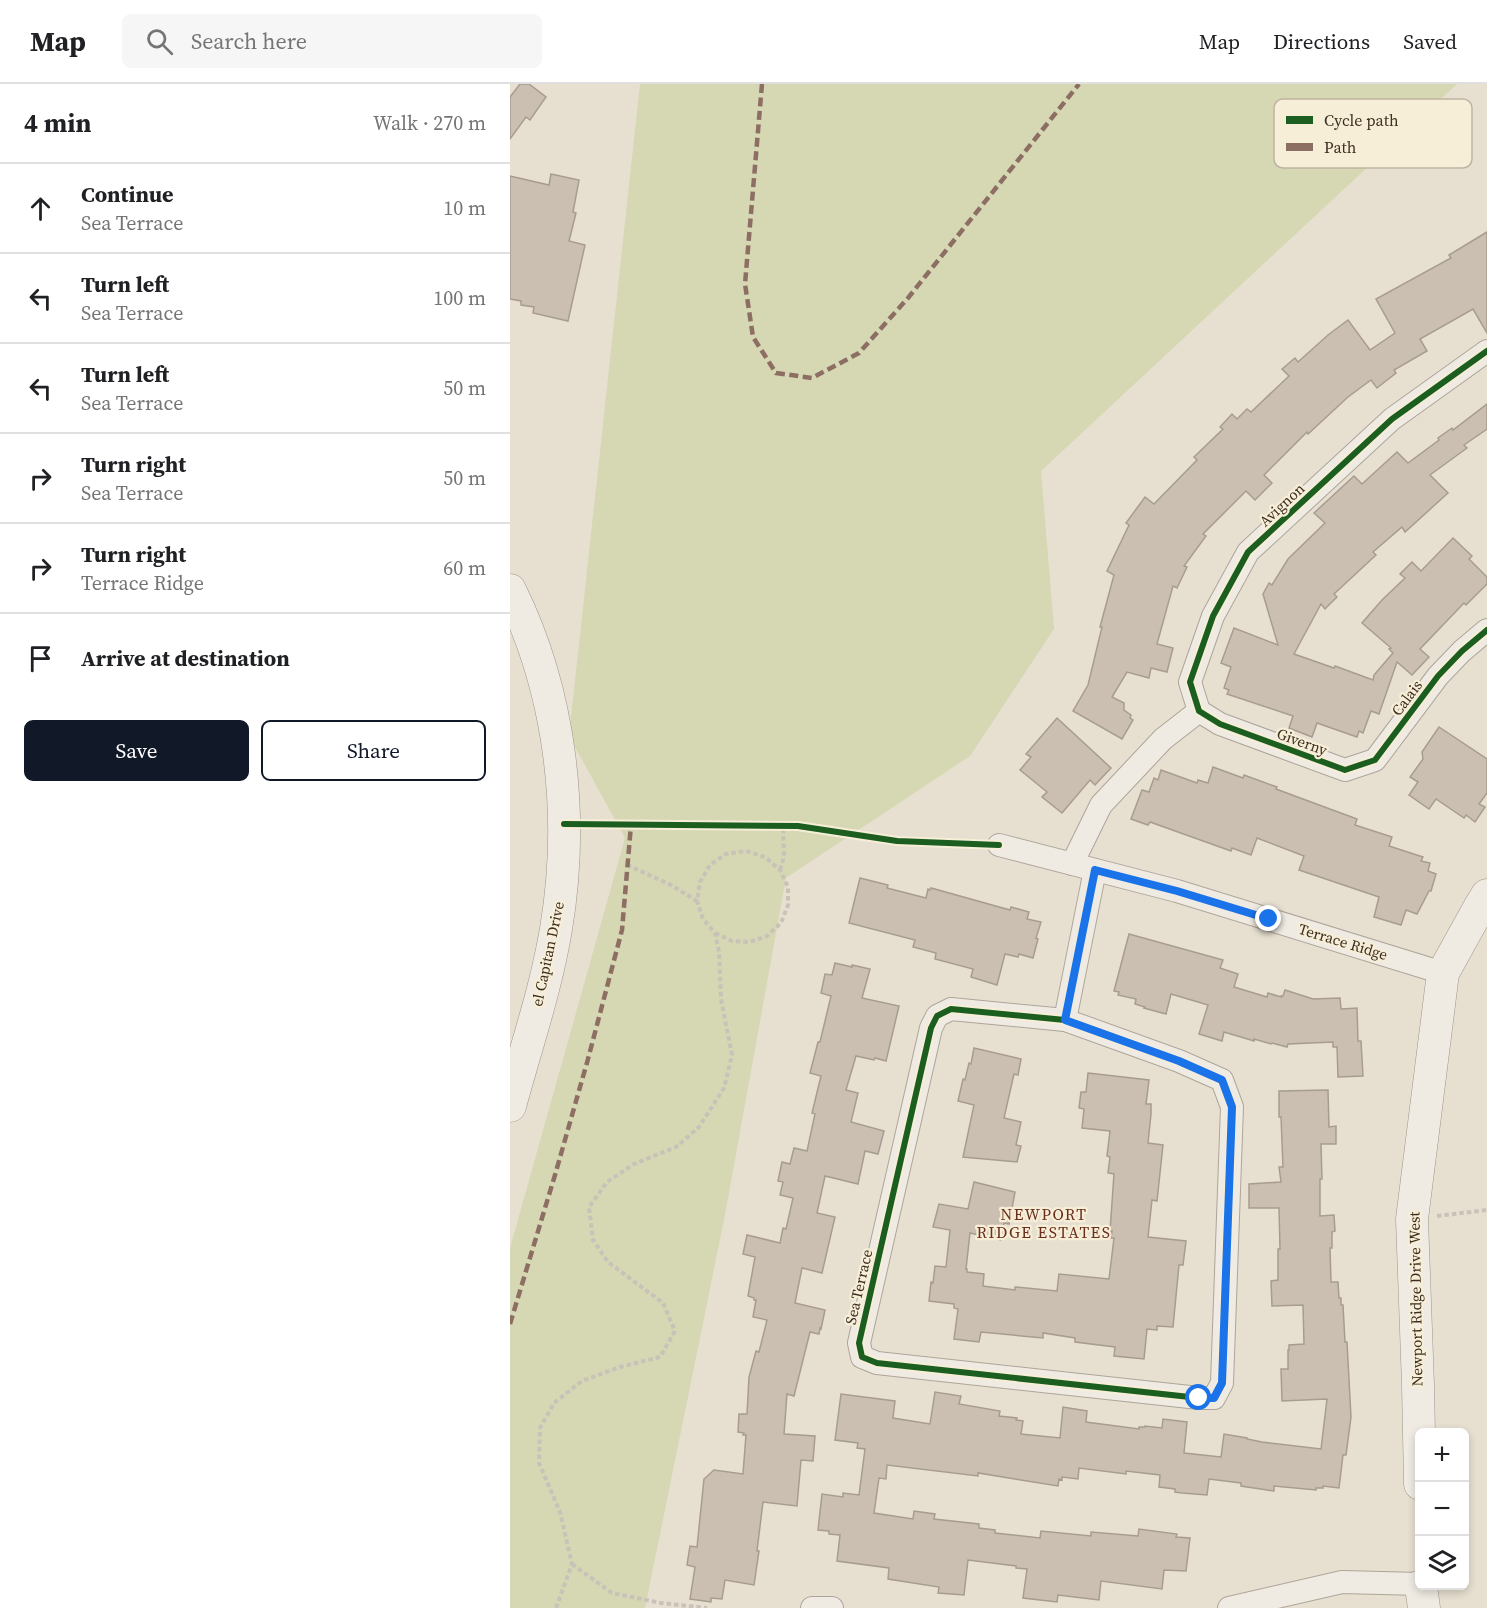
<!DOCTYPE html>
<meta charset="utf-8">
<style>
:root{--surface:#fff;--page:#f6f6f6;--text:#202124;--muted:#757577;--line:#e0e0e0;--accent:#111827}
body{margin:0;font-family:"Source Serif 4",serif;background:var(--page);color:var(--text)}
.controls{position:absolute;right:18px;bottom:18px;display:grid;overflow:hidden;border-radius:9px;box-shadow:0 3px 9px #0003}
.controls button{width:54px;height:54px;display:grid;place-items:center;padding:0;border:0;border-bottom:2px solid var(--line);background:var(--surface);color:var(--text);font:30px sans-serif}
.stop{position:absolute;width:18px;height:18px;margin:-14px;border:4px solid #1a73e8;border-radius:50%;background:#fff}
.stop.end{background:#1a73e8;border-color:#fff;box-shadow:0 2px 6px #0008}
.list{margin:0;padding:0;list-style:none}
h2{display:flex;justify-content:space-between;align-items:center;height:78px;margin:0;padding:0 24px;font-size:26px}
h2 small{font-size:20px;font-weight:400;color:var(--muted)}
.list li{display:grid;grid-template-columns:39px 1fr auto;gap:18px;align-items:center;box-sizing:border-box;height:90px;padding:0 24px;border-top:2px solid var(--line)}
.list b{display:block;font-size:22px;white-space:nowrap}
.list p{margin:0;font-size:20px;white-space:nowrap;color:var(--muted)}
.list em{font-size:20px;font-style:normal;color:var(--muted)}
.actions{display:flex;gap:12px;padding:18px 24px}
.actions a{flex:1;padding:14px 0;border:2px solid var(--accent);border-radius:9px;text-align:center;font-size:21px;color:var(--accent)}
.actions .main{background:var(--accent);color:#fff}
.icon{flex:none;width:33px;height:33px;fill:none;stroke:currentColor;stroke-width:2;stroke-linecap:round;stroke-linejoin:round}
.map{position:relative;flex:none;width:977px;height:1524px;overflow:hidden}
header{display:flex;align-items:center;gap:36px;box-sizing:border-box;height:84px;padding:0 30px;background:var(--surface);border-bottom:2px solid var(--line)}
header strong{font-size:28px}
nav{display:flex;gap:33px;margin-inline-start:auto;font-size:21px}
.search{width:420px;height:54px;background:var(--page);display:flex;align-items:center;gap:15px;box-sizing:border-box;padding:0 21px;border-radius:9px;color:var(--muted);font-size:22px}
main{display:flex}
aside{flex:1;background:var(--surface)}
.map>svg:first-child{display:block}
</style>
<header>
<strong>Map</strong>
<div class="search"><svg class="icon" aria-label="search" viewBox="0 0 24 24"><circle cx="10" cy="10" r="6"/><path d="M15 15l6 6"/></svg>Search here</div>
<nav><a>Map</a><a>Directions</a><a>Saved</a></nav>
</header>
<main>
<aside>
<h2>4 min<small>Walk · 270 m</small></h2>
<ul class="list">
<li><svg class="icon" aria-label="ahead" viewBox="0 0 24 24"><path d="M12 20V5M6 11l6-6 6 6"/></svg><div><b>Continue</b><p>Sea Terrace</p></div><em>10 m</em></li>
<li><svg class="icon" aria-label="left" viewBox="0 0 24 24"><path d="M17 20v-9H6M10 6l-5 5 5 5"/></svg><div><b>Turn left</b><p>Sea Terrace</p></div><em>100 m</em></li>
<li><svg class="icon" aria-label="left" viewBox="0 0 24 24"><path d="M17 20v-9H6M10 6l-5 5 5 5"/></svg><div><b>Turn left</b><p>Sea Terrace</p></div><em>50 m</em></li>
<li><svg class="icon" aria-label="right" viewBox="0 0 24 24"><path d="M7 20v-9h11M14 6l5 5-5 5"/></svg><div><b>Turn right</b><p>Sea Terrace</p></div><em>50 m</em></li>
<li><svg class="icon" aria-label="right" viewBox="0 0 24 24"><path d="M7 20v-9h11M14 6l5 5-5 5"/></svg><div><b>Turn right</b><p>Terrace Ridge</p></div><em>60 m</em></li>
<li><svg class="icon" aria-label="arrive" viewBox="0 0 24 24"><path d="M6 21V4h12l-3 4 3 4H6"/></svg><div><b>Arrive at destination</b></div></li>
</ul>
<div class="actions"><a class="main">Save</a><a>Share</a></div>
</aside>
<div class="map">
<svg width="977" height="1524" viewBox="0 0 977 1524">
<rect width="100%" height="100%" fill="#e7e0d1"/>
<path fill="#d6d7b3" d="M130,0h817l-416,387 13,158 -84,127 -184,122 -61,337 -80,393h-135v-360l115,-410 -56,-102z"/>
<g fill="#cbbfb2" stroke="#a89c90" stroke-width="1.5">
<path d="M10,0h9l17,13 -16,23 -4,-3 -16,22v-42z"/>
<path d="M41,90l28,6 -6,32 3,1 -7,28 16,4 -17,76 -35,-8 1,-6 -13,-2v-4l-11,-2v-123l39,9z"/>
<path d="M977,148v101l-14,-24 -53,30 7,12 -33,19 2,3 -19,15 -6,-8 -23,17 -40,37 -1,-2 -43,43 8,8 -17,17 -9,-9 -43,43 3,2 -22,30 3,1 -10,21 -4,-2 -16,58 16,4 -6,24 -16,-4 -2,10 -22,-6 -15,25 12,6v7l7,5 -1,3 3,2 -11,19 -49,-28 15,-26 14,-58h-2l14,-52 -7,-4 22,-46 -3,-2 19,-26 9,7 43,-44 -3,-3 29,-28 -3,-2 12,-13 5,5 10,-10 4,3 38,-36 -7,-7 13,-11 3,4 30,-27 20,-15 22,30 25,-17 -19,-34 75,-41 -2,-3z"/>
<path d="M977,320v25l-23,16 3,3 -37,27 18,18 -43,39 -3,-5 -29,25 3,3 -42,39 3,3 -12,12 -4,-5 -27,50 40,14 1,-2 38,14 1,-5 19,-22 -4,-4 2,-1 -29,-25 20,-23 23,-22 -5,-4 12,-12 9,9 32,-33 19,18 -3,3 18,18v7l-21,21 -2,-2 -44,46 9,8 -17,18 -15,-13 -18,52 -8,-3 -8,22 -4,-2 -2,6 -40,-14 -5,14 -23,-9 4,-12 -66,-22 2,-4 -5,-2 7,-21 -10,-4 13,-35 44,17 -15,-51 6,-11 3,2 16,-26 37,-36 -11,-10 40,-37 8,8 35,-32 11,11 31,-23 -1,-2 14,-10 1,2z"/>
<path d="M547,634l54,50 -16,17 -5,-5 -28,33 -20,-16 5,-5 -27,-22 11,-13 -5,-3z"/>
<path d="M929,643l48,32v34l-8,11 6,3 -10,15 -9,-7 -2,3 -28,-19 -7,10 -20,-14 9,-13 -8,-5 13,-18 -1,-7z"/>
<path d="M703,683l30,11 1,-3 33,12 -1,2 81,30 -2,6 37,12 -3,9 34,11 -2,4 9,2 -2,8 8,3 -5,17h-2l-12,23 -11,-4 -5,15 -27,-8 5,-20 -80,-27 5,-14 -47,-18 -6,17 -19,-7 -1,3 -81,-29 -2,3 -17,-6 11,-29 7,2 5,-14 4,2 3,-10 36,13 1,-3 10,3z"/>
<path d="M350,794l28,7 -1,3 39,10 2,-9 2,1 1,-2 79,22 1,-3 18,5 -2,7 14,3 -5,16 2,1 -5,19 -14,-4 -1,3 -13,-3 -8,31 -26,-8 2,-8 -38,-10 1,-6 -23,-6 2,-7 -66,-17z"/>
<path d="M619,850l94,26 -3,8 18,6 -4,13 33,10 1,-4 13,4v-1h2l2,-6 28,9 27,-1 1,11 16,-1 1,33h3l2,35 -25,1 -1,-30h-4v-5l-45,2 -1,3 -15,-4 -1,1 -17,-5v2l-30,-9 -2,9 -23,-7 9,-29 -37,-11 -5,20 -22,-6 1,-1 -10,-3 1,-5 -18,-4 1,-3 -5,-1z"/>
<path d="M325,879l17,4v-2l18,4 -8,29 37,8 -13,55 -11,-3 -1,2 -18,-4 -10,34 12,3 -7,29 33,9 -6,23 -13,-3 -7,33 -33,-8 -8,37 18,4 -13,56 -20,-5 -7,35 30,7 -4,19 -1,-1 -1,6 -9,-2 -16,64 -7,-2 -3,40 31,2 -2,25 -12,-1 -4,46 -34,-4 -6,49h2l-5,34 -29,-5 -3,19 -11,-1v4l-21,-3 5,-32 -8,-2 3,-19 7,1 7,-68 10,-9 29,4 3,-39h-3l1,-2 -6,-1 1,-18h8l2,-37 7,-26 3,1 8,-32 -14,-3 3,-17h-2v-2l-6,-2 7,-39 -12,-3 4,-19 33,8 3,-15 3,1 7,-31 -13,-3 3,-13 -5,-1 4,-19 8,2 4,-16 13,3 8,-37 -3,-1 9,-37 -11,-3 8,-31h2l11,-46 -10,-3 4,-19 7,1z"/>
<path d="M464,964l47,11 -3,16 -4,-1 -10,44 17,4 -5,23 5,1 -4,16 -54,-5 11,-52 -16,-4 5,-22 2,1 4,-17 2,1z"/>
<path d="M578,989l61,7 -3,24h5v10l-3,29 15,2 -6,56 -5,-1 -4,37 38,4 -3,24h-4l-6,62 -16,-1v4l-10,-1 -3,30 -30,-3 1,-9 -40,-5v-4l-32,-5v5l-62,-6 -2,10 -25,-3 4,-30 -4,-1v-4l-25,-3 2,-19 2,1 2,-17 11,1 4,-37 -17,-3 6,-23 29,5 6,-27 41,10 -6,32 -5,-1 -3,17 -31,-7 -4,36h1v3l17,2 -1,12 32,4v-3l42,4 2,-17 50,5 5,-41h-3l1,-7h-2l4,-57 -6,-1 2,-16 -3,-1 3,-25 -28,-3 2,-19 -5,-1 2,-16h5z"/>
<path d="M818,1006l1,37 7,-1v18h-15l1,35h-2v37l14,-1 1,16 -3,1v16h-2l1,34h7l1,16h2v7h2l2,37h2l4,75 -5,38h-3l-4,33 -16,-2v2h-7v2l-42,-4v5l-33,-5v-3l-32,-4 -2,16 -25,-2 -7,-1v-3l-16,-2 1,-12 -34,-4v3l-47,-6 -1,11 -16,-2v3l-3,-1 -1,7 -80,-13v3l-91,-11 -1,14 -7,-1 -5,35 39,6 1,-8 21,3 -1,5 45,5v4l16,2v3l45,5 1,-7 50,5v-4l47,4 1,-7 38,5 -1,3 14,1 -4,33 -22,-1 -2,19 -61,-8 -2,19 -41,-5 -1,7 -34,-4 4,-29 -11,-1v-2l-48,-6 -4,35 -26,-2 1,-6 -51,-8 1,-11 -52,-7 3,-26 -11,-1v-3l-11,-1 4,-36 21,3v-4l16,2 6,-46 -8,-1 1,-5 -23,-3 6,-46 54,7 -2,17 37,6 5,-32 26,4 -2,8 41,7 -1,5 18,2 -1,2 7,1 -2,13 39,4 3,-31 24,4 -1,11 53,7v-2h6v-1l17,2 1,-9 24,3 -3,31 37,4 3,-23 23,4v1l15,3 59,7 6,-50 -45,2 -1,-32h7v-19h1v-5l15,-1 -1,-39 -31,1 -1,-25 7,-1v-31h2l-1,-41h-30v-24l32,-2 -2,-15h4l-2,-50h-2v-26z"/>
</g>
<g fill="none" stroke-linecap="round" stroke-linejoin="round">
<g stroke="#ada599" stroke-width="24">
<g id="street">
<path d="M977,267l-95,68 -144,133 -35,64 -23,66 9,29 21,13 125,46 30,-10 63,-84 24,-25 25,-21"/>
<path d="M489,761l178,46 266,82"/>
<path d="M562,780l29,-59 62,-66 36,-28"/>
<path d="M441,925l114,11 114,41 43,19 10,27 -10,276 -8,15h-15l-322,-35 -15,-6 -3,-14 72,-315 6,-12z"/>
<path d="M555,936l30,-150"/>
<path d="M302,1524h20"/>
<path d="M719,1524l113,-26 78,2"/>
</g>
</g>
<g stroke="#9c958a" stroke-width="33">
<g id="secondary">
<path d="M0,506c51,103 65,226 46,339 -10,60 -30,118 -46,177"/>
<path d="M910,1400l-2,-99 -6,-166 31,-246 36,-65 8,-13"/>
<path d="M911,1502l3,22"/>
</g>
</g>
<g stroke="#c8c2b9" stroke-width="4" stroke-dasharray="4.5 3" stroke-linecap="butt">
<path d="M117,781l44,20 26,16"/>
<path d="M270,786l4,-13 -1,-31"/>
<path d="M927,1132l50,-6"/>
<path d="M62,1480l40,29 49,10 46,5"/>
<path d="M46,1524l16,-44 -12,-52 -21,-49 1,-35 14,-25 28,-22 38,-14 40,-10 15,-26 -12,-28 -55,-41 -15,-22 -4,-33 18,-25 27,-18 42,-17 23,-20 25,-39 8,-33 -11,-56 -2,-47 -4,-19 -12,-14 -6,-18 3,-19 10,-17 16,-11 20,-3 19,6 15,13 8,17v18l-7,18 -14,13 -17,6 -18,-1 -17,-8"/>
</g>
<use href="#street" stroke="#efebe3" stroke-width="22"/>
<use href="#secondary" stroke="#efebe3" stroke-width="32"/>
<g stroke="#8d6e63" stroke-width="4.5" stroke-dasharray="9 4.5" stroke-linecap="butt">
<path d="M252,0l-17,200 8,53 23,36 36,5 47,-25 49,-55 171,-214"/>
<path d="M0,1240l45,-149 33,-116 34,-129 9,-105"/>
</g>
<g stroke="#f7eed8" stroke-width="10">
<g id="cycleway">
<path d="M977,267l-95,68 -144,133 -35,64 -23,66 9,29 21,13 125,46 30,-10 63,-84 24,-25 25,-21"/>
<path d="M54,740l234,2 99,15 102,4"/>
<path d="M441,925l114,11 114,41 43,19 10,27 -10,276 -8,15h-15l-322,-35 -15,-6 -3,-14 72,-315 6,-12z"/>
</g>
</g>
<use href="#cycleway" stroke="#1b5e20" stroke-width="6"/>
</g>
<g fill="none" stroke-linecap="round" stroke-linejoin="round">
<path stroke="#1a73e8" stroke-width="8" d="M689,1314h15l8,-15 10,-276 -10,-27 -43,-19 -114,-41 30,-150 82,21 92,28"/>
</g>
<g text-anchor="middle" stroke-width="4.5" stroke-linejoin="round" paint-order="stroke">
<g font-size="15" fill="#3d2e20" stroke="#f7eed8">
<text transform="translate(772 421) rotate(-43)" y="5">Avignon</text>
<text transform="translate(897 614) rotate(-53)" y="5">Calais</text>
<text transform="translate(792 658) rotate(20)" y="5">Giverny</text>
<text transform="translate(833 858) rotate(17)" y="5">Terrace Ridge</text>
<text transform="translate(38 870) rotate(-78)" y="5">el Capitan Drive</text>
<text transform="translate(349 1203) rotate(-77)" y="5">Sea Terrace</text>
<text transform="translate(906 1215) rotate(-91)" y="5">Newport Ridge Drive West</text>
</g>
<g font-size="16" letter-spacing="1.5" fill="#6b2e1e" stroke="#f7eed8">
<text x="534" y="1136">NEWPORT<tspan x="534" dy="18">RIDGE ESTATES</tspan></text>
</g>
</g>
<rect x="764" y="15" width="198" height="69" rx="9" fill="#f7eed8" stroke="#bfb4a1" stroke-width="1.5"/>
<rect x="776" y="32" width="27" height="8" fill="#1b5e20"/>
<rect x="776" y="59" width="27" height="8" fill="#8d6e63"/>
<g font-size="16" fill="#3d2e20">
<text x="814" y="42">Cycle path</text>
<text x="814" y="69">Path</text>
</g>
</svg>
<div class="controls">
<button>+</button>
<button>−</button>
<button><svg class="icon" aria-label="layers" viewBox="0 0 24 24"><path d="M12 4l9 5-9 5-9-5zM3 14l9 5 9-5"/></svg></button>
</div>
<div class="stop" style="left:689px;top:1314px"></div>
<div class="stop end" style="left:759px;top:835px"></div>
</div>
</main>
